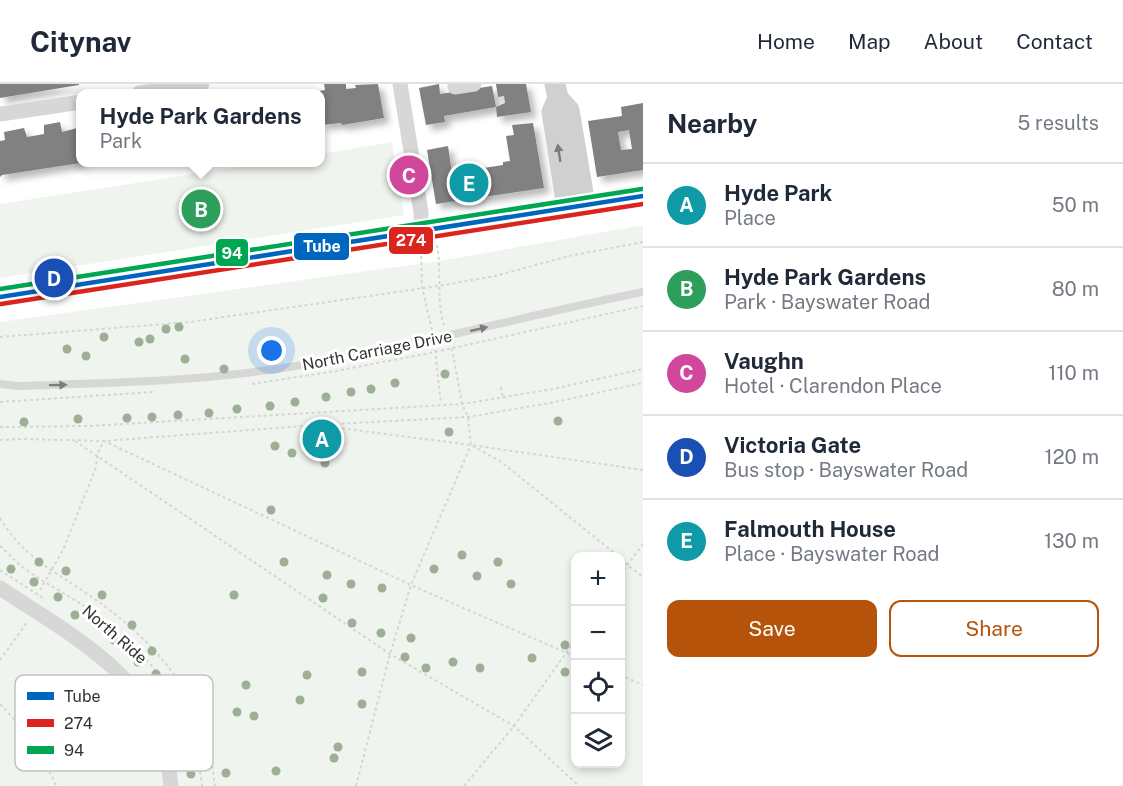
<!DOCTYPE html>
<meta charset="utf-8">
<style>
:root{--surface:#fff;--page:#f2f2f3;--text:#1f2937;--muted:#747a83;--line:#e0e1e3;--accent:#b45309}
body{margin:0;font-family:"Public Sans",sans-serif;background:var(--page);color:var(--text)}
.controls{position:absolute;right:18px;bottom:18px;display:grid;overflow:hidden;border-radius:12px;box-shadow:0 3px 9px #0003}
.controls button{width:54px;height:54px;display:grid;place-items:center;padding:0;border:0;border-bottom:2px solid var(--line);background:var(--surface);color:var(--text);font:30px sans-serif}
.you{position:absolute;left:272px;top:267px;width:21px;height:21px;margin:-15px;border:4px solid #fff;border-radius:50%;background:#1a73e8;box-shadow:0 0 0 9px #1a73e833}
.badge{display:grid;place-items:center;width:39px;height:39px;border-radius:50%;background:var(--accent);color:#fff;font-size:20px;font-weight:700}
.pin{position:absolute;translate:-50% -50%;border:3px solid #fff;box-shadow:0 2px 6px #0006}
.popup{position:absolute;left:76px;top:5px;width:249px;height:78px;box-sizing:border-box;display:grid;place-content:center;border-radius:12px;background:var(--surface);filter:drop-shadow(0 2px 4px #0005);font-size:20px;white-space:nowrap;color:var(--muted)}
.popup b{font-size:22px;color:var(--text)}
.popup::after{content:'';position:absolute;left:50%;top:100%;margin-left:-12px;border:12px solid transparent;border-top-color:var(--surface)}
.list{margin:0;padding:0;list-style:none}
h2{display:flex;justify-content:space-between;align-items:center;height:78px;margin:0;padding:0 24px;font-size:26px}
h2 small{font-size:20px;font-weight:400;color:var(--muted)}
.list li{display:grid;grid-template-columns:39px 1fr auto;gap:18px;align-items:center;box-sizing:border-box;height:84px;padding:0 24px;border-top:2px solid var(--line)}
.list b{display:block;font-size:22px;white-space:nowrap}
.list p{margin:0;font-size:20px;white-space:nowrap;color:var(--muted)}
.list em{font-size:20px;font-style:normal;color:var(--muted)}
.actions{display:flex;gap:12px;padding:18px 24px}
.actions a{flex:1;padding:14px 0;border:2px solid var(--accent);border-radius:12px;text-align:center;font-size:21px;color:var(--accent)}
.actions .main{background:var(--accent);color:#fff}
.icon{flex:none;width:33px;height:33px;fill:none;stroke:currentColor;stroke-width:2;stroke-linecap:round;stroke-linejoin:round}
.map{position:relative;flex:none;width:643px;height:702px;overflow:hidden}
header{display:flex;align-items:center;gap:36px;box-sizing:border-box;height:84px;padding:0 30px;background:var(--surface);border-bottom:2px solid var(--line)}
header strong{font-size:28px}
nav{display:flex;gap:33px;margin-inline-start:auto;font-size:21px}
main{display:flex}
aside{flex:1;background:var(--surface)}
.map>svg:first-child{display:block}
</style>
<header>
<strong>Citynav</strong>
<nav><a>Home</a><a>Map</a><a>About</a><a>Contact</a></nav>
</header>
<main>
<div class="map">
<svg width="643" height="702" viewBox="0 0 643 702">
<defs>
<filter id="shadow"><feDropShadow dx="5.5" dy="5.5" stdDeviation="3" flood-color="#0004"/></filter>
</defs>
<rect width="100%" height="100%" fill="#fff"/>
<g fill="#f0f4ee" fill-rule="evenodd">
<path d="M392,58l12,73 -404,63v-74l264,-41 57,-1v-8z"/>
<path d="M643,141v561h-643v-464l440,-61zM576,472h44v208h-44z"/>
</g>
<g fill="#818181" fill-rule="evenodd" filter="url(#shadow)">
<path d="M0,0h79v1l-79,13z"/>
<path d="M324,0h22v5l10,-1 -1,-3 23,-1 6,34 -42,7 -1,-2 -20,2v-32l-2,-2 6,-1z"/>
<path d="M439,0l1,10 52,-8 4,21 -52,9 1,6 -19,3 -7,-37z"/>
<path d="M496,0h30l5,28 -34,5 -1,-10 9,-4 -1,-7 -6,1z"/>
<path d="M643,19v67l-46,7 -9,-56 34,-5 -1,-9zM629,46l3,19 -11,1 -3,-18z"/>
<path d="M60,38l2,10 19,-5v36l-79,12 -2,2v-36l5,-1 -1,-8 20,-4 3,9 17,-3v-9z"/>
<path d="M533,39l11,65 -108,16 -9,-54 21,-4 4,27 51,-8v-3l7,-1 -4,-25 8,-1 -2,-10z"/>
</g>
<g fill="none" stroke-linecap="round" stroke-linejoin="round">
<g stroke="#d5d5d5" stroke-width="2" stroke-dasharray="3 3" stroke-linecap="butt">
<path d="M437,161c5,27 -1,54 7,80"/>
<path d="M421,166l1,37 10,43"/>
<path d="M0,253l190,-15 248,-36 57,-10 74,-20 74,-14"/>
<path d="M452,264l10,56 6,13 3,28 172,25"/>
<path d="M435,266l6,54"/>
<path d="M252,300l84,-13 99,-19 208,-46"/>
<path d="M501,303l2,11"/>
<path d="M0,318l153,-10"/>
<path d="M324,342l147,19 29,16 118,95"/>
<path d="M0,343l89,-1 373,-22 91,-15 90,-20"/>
<path d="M0,356l21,-1 83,2 212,-16 152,-8 82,-14 93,-20"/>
<path d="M75,357l315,213 124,72 65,60"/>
<path d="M0,434c22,38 54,53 89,77 57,39 106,90 122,159 2,10 2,22 4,32"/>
<path d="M0,462c8,7 15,15 24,22 24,18 53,31 77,50 60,47 91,92 101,168"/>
<path d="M620,475l23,18"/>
<path d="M0,486l43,28"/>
<path d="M620,491l23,-31"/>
<path d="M40,506l23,-40 32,-80 4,-20 5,-9 307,144 165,72"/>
<path d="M0,576l28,-39"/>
<path d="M620,591l23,10"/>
<path d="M0,620c24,25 43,50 56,82"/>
<path d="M356,702l34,-132 21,-69 60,-140"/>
<path d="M464,702l50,-60 62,-87"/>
</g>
<path stroke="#d7d7d7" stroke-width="8" d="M0,300l19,2c84,-3 167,-4 250,-16 126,-18 249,-53 374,-78"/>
<g stroke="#d7d7d7" stroke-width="15">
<path d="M400,0l21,128v19"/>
<path d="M455,0v3l19,-3"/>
<path d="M139,9l63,-9"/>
<path d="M0,30l81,-12"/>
<path d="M0,504c60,40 143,83 165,157 4,13 4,28 6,41"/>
</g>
<g stroke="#d0d0d0" stroke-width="21">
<path d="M555,0l3,14 -6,14 15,96"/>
<path d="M558,14l11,12 16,95"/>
</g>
<path stroke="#cacaca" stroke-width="22" d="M0,213l643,-101"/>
<g stroke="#fff" stroke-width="9">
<path id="bus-1" d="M0,213l643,-101"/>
</g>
<g stroke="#fff" stroke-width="9">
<path id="bus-2" d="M1,220l642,-100"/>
</g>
<g stroke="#fff" stroke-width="9">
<path id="bus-3" d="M0,205l642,-100"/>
</g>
<use href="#bus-1" stroke="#0065bd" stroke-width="4.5"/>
<use href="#bus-2" stroke="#dc241f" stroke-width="4.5"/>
<use href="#bus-3" stroke="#00a651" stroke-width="4.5"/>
</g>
<g fill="#9daf97">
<circle cx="179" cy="243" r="4.5"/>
<circle cx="166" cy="245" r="4.5"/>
<circle cx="104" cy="253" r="4.5"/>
<circle cx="150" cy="255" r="4.5"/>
<circle cx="139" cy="258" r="4.5"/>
<circle cx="67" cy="265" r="4.5"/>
<circle cx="86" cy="272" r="4.5"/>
<circle cx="185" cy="275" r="4.5"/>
<circle cx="224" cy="285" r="4.5"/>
<circle cx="445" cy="290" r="4.5"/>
<circle cx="395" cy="299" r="4.5"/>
<circle cx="371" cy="305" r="4.5"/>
<circle cx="351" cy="308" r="4.5"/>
<circle cx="326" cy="313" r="4.5"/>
<circle cx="295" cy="318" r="4.5"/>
<circle cx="270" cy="322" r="4.5"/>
<circle cx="237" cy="325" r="4.5"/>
<circle cx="209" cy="329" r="4.5"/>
<circle cx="178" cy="331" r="4.5"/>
<circle cx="152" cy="333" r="4.5"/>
<circle cx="127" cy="334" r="4.5"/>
<circle cx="78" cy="335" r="4.5"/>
<circle cx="558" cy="337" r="4.5"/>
<circle cx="24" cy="338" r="4.5"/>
<circle cx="449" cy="348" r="4.5"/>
<circle cx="275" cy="362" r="4.5"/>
<circle cx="292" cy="369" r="4.5"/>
<circle cx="325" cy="379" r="4.5"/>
<circle cx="271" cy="426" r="4.5"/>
<circle cx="462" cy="471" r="4.5"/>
<circle cx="39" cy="478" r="4.5"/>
<circle cx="284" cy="478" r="4.5"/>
<circle cx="498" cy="478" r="4.5"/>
<circle cx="11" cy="485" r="4.5"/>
<circle cx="434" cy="485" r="4.5"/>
<circle cx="66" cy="487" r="4.5"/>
<circle cx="327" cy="491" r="4.5"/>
<circle cx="477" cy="492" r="4.5"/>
<circle cx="34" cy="498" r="4.5"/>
<circle cx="351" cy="500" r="4.5"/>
<circle cx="511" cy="500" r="4.5"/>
<circle cx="382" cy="504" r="4.5"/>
<circle cx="102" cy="511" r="4.5"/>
<circle cx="234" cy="511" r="4.5"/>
<circle cx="58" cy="513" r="4.5"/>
<circle cx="323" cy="514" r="4.5"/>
<circle cx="75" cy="531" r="4.5"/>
<circle cx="352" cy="539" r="4.5"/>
<circle cx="132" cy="541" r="4.5"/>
<circle cx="381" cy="549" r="4.5"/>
<circle cx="411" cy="554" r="4.5"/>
<circle cx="114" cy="556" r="4.5"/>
<circle cx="565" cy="561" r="4.5"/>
<circle cx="152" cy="567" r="4.5"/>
<circle cx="405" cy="573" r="4.5"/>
<circle cx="532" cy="574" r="4.5"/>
<circle cx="138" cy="578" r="4.5"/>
<circle cx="453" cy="578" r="4.5"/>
<circle cx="426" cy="584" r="4.5"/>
<circle cx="480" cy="584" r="4.5"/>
<circle cx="362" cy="588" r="4.5"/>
<circle cx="565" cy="588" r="4.5"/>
<circle cx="156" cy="590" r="4.5"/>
<circle cx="307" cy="591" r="4.5"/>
<circle cx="246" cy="601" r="4.5"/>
<circle cx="168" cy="614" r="4.5"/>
<circle cx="300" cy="616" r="4.5"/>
<circle cx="362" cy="620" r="4.5"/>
<circle cx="237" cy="628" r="4.5"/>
<circle cx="254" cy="632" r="4.5"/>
<circle cx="338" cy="663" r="4.5"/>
<circle cx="188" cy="672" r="4.5"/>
<circle cx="334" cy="674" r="4.5"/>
<circle cx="276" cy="687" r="4.5"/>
<circle cx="226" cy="689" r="4.5"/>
<circle cx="191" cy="690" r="4.5"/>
</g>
<defs><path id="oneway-solid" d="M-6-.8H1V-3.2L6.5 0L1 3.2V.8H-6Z" transform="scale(1.5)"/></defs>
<use fill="#7a7a7a" href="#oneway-solid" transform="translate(559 69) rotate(-99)"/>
<g fill="#7d7d7d">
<use href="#oneway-solid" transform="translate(479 245) rotate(-13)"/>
<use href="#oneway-solid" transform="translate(58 301) rotate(-1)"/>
</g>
<g text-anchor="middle" stroke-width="6" stroke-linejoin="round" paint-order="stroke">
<g font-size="16" fill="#333" stroke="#fff">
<text transform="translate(377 266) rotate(-11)" y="6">North Carriage Drive</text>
<text transform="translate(115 550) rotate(41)" y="6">North Ride</text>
</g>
</g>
<rect x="15" y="591" width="198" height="96" rx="9" fill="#fff" stroke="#c2c2c2" stroke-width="1.5"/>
<rect x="27" y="608" width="27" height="8" fill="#0065bd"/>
<rect x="27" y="635" width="27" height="8" fill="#dc241f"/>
<rect x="27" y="662" width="27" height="8" fill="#00a651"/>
<g font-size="16" fill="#333">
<text x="64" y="618">Tube</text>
<text x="64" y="645">274</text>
<text x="64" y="672">94</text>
</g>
<g stroke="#fff" stroke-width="2">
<rect x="388" y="142" width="46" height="29" rx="6" fill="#dc241f"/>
<rect x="293" y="148" width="57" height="29" rx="6" fill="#0065bd"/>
<rect x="215" y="154" width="34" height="29" rx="6" fill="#00a651"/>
</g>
<g font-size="16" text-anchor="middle" font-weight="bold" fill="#fff">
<text x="411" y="162">274</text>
<text x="322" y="168">Tube</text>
<text x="232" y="175">94</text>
</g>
</svg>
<div class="controls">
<button>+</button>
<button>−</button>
<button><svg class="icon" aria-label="locate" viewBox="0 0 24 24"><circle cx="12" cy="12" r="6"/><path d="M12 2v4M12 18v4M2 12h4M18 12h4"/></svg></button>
<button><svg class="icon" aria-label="layers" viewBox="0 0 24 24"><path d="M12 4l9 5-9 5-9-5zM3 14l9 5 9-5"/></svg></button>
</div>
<div class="you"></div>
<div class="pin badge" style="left:322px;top:355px;background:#0f9aa8">A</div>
<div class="pin badge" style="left:201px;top:125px;background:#2e9e5b">B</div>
<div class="popup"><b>Hyde Park Gardens</b>Park</div>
<div class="pin badge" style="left:409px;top:91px;background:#d1479c">C</div>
<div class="pin badge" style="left:54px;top:194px;background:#1a4fb4">D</div>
<div class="pin badge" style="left:469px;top:99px;background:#0f9aa8">E</div>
</div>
<aside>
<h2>Nearby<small>5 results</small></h2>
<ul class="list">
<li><span class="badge" style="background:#0f9aa8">A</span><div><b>Hyde Park</b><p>Place</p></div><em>50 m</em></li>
<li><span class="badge" style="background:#2e9e5b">B</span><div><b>Hyde Park Gardens</b><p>Park · Bayswater Road</p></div><em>80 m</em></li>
<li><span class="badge" style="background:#d1479c">C</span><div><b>Vaughn</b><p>Hotel · Clarendon Place</p></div><em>110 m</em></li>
<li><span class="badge" style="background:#1a4fb4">D</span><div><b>Victoria Gate</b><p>Bus stop · Bayswater Road</p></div><em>120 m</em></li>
<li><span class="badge" style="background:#0f9aa8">E</span><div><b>Falmouth House</b><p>Place · Bayswater Road</p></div><em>130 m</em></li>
</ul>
<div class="actions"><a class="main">Save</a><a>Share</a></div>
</aside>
</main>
